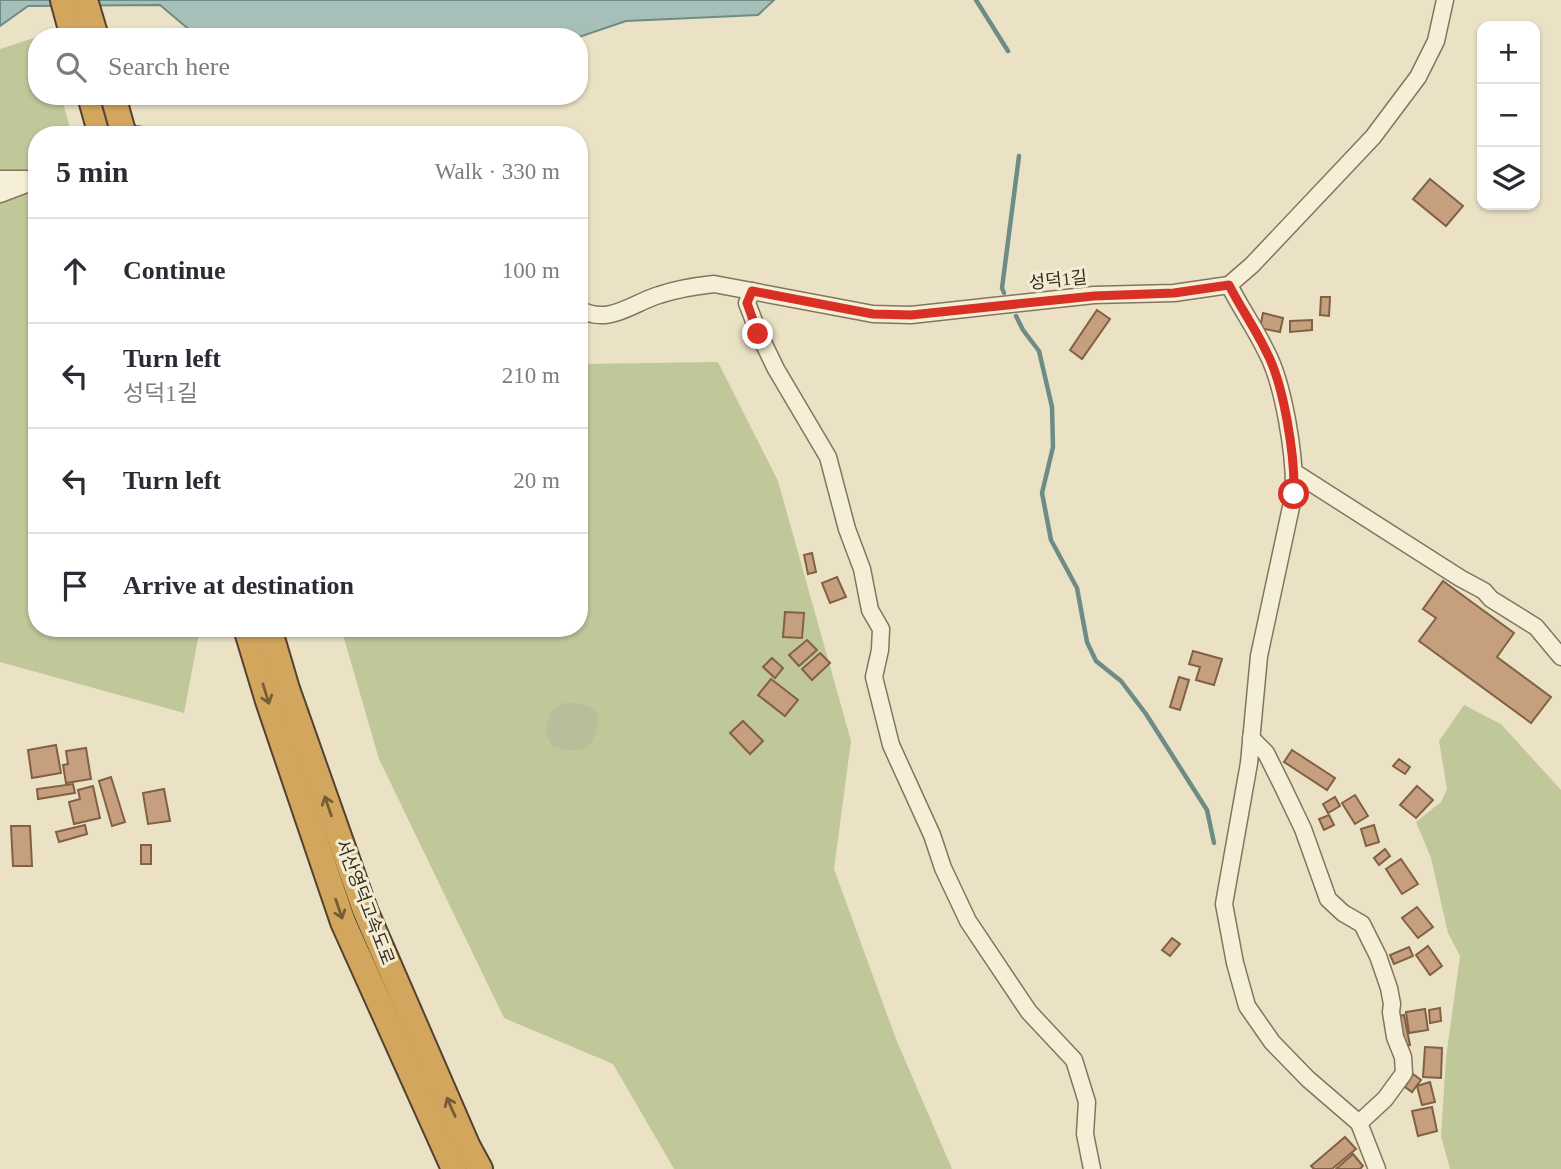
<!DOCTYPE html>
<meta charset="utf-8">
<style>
:root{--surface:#fff;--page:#f7f7f7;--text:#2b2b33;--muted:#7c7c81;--line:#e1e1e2}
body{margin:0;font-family:"Times New Roman","Noto Sans KR",serif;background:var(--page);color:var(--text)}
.controls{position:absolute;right:21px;top:21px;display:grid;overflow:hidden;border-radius:14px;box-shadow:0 2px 5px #0004}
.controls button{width:63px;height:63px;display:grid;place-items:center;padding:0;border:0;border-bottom:2px solid var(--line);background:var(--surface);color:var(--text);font:35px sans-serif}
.stop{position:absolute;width:21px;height:21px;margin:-16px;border:5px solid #d93025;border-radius:50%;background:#fff}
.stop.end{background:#d93025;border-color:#fff;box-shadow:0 2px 7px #0008}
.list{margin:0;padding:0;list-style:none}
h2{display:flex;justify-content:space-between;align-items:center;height:91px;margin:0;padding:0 28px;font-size:30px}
h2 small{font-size:23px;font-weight:400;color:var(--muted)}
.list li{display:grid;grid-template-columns:46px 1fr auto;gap:21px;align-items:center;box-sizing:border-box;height:105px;padding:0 28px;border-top:2px solid var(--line)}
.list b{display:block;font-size:26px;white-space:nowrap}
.list p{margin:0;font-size:23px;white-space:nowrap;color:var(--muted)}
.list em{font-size:23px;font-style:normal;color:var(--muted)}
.icon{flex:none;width:38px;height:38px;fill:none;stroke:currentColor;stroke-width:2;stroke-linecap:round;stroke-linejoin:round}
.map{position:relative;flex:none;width:1561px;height:1169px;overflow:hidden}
.search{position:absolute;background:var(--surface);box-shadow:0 2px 5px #0004;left:28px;top:28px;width:560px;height:77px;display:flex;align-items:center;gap:18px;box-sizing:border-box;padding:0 24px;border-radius:28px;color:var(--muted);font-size:26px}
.panel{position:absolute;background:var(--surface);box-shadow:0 2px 5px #0004;left:28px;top:126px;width:560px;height:511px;border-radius:28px}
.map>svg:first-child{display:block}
</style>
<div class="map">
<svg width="1561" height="1169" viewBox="0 0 1561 1169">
<rect width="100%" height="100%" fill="#ebe2c6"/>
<g fill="#c0c89a">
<path d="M37,37v59h24l11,39h-35v493h163l-16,85 -184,-51v-613z"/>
<path d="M718,362l60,119 73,260 -17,128 62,170 56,130h-278l-61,-105 -109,-46 -125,-259 -38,-131h238v-264z"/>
<path d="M1464,705l37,19 60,66v379h-111l-9,-33 5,-78 14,-102 -12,-23 -17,-75 -15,-36 25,-20 6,-13 -8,-48z"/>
</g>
<path fill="#b7be99" d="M564,703c14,0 25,1 35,12 -5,35 -14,41 -47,31l-7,-14 5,-20z"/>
<path fill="#a7bfb9" stroke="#6e8c86" stroke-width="2" d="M0,0h774l-16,15 -132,6 -47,16h-381l-38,-32 -132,1 -28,20z"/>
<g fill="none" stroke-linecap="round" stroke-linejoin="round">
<g stroke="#6e8c86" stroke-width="4.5">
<path d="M976,0l32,51"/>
<path d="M1004,293l-2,-5 17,-132"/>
<path d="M1016,316l7,14 16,21 13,56 1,40 -11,46 9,47 26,48 10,54 9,19 25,20 25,33 61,96 7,33"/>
</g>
</g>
<g fill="#c6a07e" stroke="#826044" stroke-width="2">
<path d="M1430,179l33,27 -17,20 -33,-27z"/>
<path d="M1321,297h9l-1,19 -9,-1z"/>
<path d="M1097,310l13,9 -28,40 -12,-9z"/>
<path d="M1263,313l20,5 -3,14 -20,-4z"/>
<path d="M1312,320v10l-22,2v-11z"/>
<path d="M812,553l4,19 -8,2 -4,-19z"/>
<path d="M837,577l9,20 -16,6 -8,-20z"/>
<path d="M1443,581l71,52 -17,24 54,40 -20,26 -112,-82 17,-23 -13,-9z"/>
<path d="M785,612l19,1 -2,25 -19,-1z"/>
<path d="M807,640l10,10 -18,16 -10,-11z"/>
<path d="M1193,651l29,8 -8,26 -18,-5 4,-13 -11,-3z"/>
<path d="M820,653l10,10 -18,17 -10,-11z"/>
<path d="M772,658l11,10 -8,10 -12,-11z"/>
<path d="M1179,677l10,3 -9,30 -10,-3z"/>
<path d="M771,679l27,21 -13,16 -27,-21z"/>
<path d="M743,721l20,20 -13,13 -20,-21z"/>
<path d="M56,745l5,28 -29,5 -4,-28z"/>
<path d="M86,748l5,31 -25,4 -3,-18 5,-1 -2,-13z"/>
<path d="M1292,750l43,28 -8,12 -43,-28z"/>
<path d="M1399,759l11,8 -5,7 -12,-8z"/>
<path d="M111,777l14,45 -13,4 -13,-45z"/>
<path d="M73,784l2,9 -37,6 -1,-10z"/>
<path d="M93,786l7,32 -26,6 -5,-22 11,-3 -2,-9z"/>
<path d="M1417,786l16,14 -17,18 -16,-13z"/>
<path d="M164,789l6,32 -22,3 -5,-31z"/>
<path d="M1355,795l13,21 -13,8 -13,-21z"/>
<path d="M1335,797l5,9 -12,7 -5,-9z"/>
<path d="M1329,815l5,10 -10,5 -5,-11z"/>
<path d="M85,825l2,9 -28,8 -3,-10z"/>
<path d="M1374,825l5,17 -13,4 -5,-17z"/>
<path d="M11,826h19l2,40h-19z"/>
<rect x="141" y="845" width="10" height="19"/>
<path d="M1385,849l5,7 -11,9 -5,-7z"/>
<path d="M1401,859l17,25 -16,10 -16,-25z"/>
<path d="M1417,907l16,20 -15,11 -16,-20z"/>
<path d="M1172,938l8,6 -10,12 -8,-6z"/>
<path d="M1428,946l14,20 -12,9 -14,-20z"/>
<path d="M1409,947l4,9 -19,8 -4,-9z"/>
<path d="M1440,1008l1,13 -11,2 -1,-13z"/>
<path d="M1425,1009l3,21 -19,3 -3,-21z"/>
<path d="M1404,1015l6,30 -8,2 -7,-30z"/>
<path d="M1425,1047l17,1 -1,30 -18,-1z"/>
<path d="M1413,1074l8,6 -9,12 -7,-5z"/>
<path d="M1430,1082l5,20 -13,3 -5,-19z"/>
<path d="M1432,1107l5,24 -19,5 -6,-25z"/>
<path d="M1345,1137l11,12 -24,20h-18l-3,-3z"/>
<path d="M1353,1154l10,12 -3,3h-24z"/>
</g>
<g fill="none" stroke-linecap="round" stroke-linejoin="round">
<g stroke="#85745d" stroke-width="19">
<g id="minor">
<path d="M115,132l25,3"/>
<path d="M0,179h34"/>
<path d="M0,194l37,-14"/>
<path d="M1229,285c11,22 26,43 37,66 18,33 29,105 28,142l-35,163 -10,107 -25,141 11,59 12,43 25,36 36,37 51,44 18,46"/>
<path d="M752,291l-5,12 12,31 17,35 52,88 19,72 15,40 8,41 11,19 -1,21 -6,27 17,68 41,90 11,33 25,53 61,91 45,48 13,42 -2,32 7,35"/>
<path d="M579,309c30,17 53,-6 80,-14 18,-6 36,-9 55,-11l159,30 38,1 183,-20 80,-2 55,-8 23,-20 121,-128 45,-60 18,-36 9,-41"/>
<path d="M1294,472l166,106 24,13 7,8 45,28 25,30"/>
<path d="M1251,738l15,15 16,32 21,44 25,70 15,14 19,11 16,32 11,32 3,16 -1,8 4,25 8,20 1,16 -19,26 -26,24"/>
</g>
</g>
<g stroke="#534231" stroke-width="28">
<g id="highway">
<path d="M63,0l10,37"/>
<path d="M85,0l11,37"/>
<path d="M90,96l11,39"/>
<path d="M246,628l22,73 75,221 111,247"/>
<path d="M269,628l18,61 78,221 103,237 12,22"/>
</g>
</g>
<use href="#minor" stroke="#f6efd8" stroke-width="16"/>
<use href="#highway" stroke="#d3a65d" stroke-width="24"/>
<g stroke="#534231" stroke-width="28" stroke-linecap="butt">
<path id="highway-bridge" d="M113,96l11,39"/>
</g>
<use href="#highway-bridge" stroke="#d3a65d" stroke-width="24"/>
</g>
<defs><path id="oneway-shaft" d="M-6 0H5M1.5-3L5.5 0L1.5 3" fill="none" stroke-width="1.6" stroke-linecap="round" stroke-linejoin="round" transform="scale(1.75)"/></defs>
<g stroke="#755d38">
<use href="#oneway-shaft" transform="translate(266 694) rotate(73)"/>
<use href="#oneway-shaft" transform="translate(328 806) rotate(-109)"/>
<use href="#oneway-shaft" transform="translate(339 909) rotate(71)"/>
<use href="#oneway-shaft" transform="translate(451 1107) rotate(-114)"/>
</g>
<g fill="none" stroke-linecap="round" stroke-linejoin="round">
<path stroke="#d93025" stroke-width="9" d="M758,334l-11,-31 5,-12 121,23 38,1 183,-19 80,-3 55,-8c11,22 26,43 37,66 18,33 29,105 28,143"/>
</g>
<g text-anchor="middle" stroke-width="6" stroke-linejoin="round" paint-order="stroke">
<g font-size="18" fill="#362c1f" stroke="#f3ecd5">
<text transform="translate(1058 280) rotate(-6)" y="6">성덕1길</text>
<text transform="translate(365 902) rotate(69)" y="6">서산영덕고속도로</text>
</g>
</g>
</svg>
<div class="controls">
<button>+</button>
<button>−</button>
<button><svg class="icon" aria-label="layers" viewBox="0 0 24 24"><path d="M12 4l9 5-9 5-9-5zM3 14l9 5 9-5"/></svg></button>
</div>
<div class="stop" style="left:1294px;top:494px"></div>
<div class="stop end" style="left:758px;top:334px"></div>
<div class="search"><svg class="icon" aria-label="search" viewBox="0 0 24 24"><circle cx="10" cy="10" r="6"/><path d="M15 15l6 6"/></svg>Search here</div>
<section class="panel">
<h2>5 min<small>Walk · 330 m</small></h2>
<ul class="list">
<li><svg class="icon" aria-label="ahead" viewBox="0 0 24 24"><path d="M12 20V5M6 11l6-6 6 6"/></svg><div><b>Continue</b></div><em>100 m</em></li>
<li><svg class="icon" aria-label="left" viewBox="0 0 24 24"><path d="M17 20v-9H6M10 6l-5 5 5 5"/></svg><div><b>Turn left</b><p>성덕1길</p></div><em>210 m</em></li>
<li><svg class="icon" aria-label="left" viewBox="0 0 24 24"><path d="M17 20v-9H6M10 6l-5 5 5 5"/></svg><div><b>Turn left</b></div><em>20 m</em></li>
<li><svg class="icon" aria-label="arrive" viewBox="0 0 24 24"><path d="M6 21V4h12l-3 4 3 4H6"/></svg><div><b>Arrive at destination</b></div></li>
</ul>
</section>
</div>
